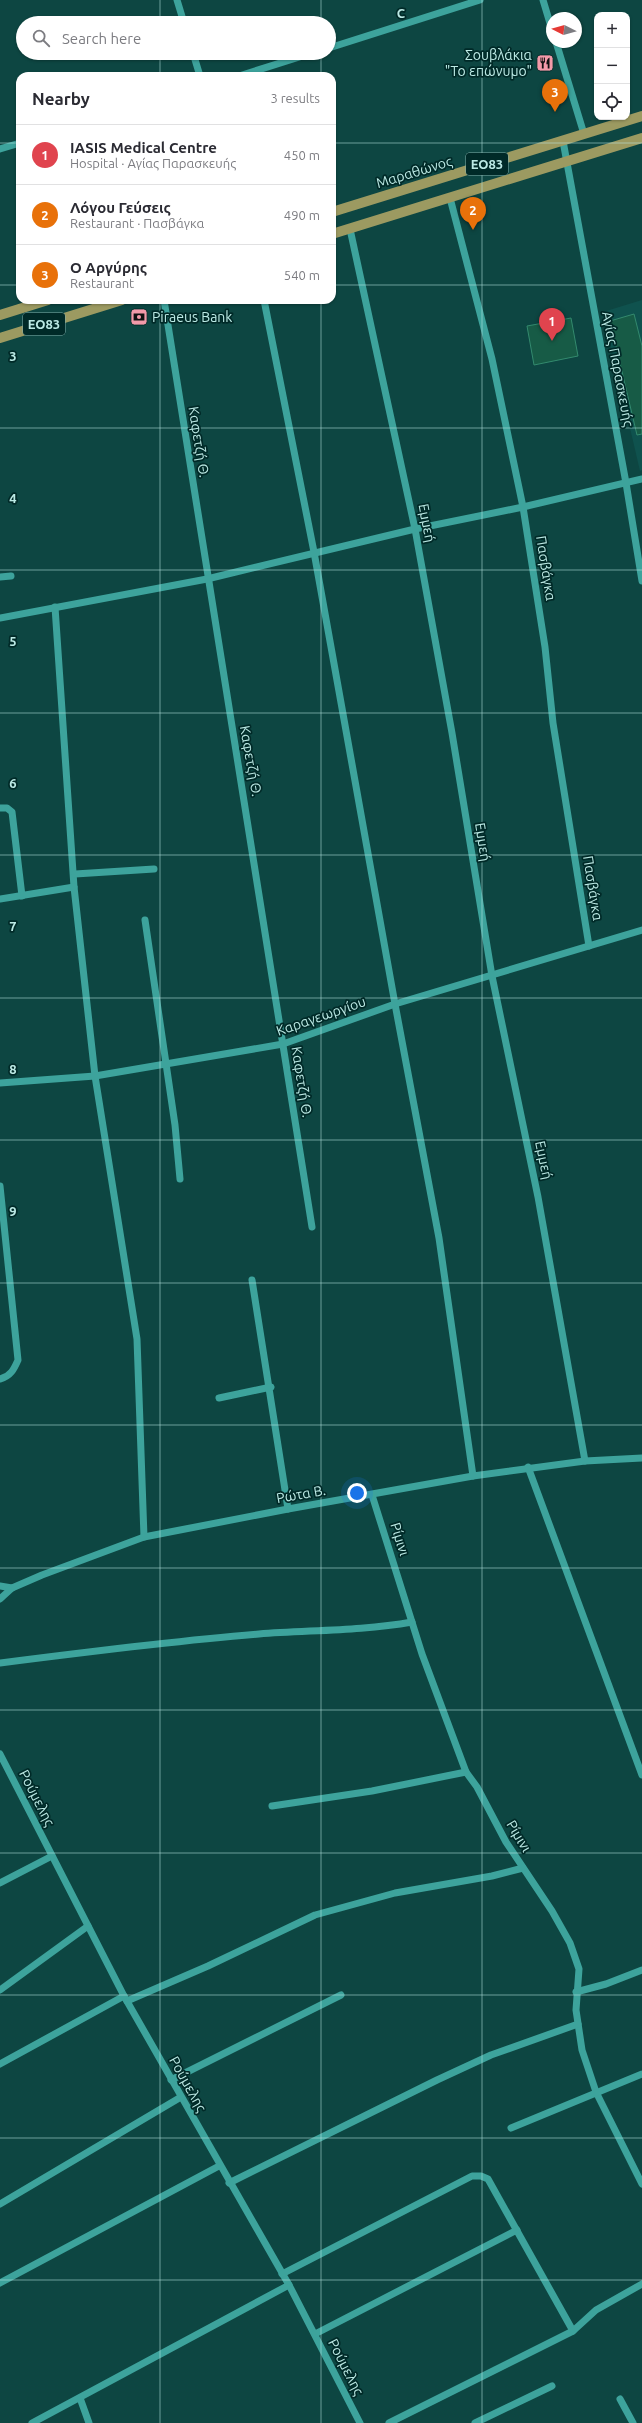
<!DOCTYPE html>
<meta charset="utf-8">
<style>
:root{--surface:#fff;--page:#f7f7f7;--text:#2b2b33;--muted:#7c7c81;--line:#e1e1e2;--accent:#855d68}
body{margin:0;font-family:Ubuntu,sans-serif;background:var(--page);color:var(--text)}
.controls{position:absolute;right:12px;top:12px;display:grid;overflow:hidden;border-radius:8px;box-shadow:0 1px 3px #0004}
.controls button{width:36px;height:36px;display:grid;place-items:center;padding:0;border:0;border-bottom:1px solid var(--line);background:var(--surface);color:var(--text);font:20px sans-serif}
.compass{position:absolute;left:546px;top:12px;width:36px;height:36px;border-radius:50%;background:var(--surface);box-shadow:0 1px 3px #0004;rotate:276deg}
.you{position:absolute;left:357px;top:1493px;width:14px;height:14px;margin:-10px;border:3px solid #fff;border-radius:50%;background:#1a73e8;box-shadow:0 0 0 6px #1a73e833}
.badge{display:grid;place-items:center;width:26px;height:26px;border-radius:50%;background:var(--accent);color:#fff;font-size:13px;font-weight:700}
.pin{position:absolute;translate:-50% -33px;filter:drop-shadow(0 1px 2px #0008)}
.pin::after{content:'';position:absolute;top:21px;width:14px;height:12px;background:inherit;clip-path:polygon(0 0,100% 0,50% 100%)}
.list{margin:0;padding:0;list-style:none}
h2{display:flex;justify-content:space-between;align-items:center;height:52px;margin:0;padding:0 16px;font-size:17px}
h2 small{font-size:13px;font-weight:400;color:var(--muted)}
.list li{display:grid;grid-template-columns:26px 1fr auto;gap:12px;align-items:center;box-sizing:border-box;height:60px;padding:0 16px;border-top:1px solid var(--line)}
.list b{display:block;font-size:15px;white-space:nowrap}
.list p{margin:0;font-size:13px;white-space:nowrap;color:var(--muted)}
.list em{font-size:13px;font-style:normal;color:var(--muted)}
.icon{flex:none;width:22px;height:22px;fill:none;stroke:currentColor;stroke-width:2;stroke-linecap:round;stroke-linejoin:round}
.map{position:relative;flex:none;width:642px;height:2423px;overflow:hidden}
.search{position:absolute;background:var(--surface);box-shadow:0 1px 3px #0004;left:16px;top:16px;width:320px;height:44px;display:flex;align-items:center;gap:10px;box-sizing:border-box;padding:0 14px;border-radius:22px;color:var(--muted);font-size:15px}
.panel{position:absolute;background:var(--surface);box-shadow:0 1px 3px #0004;left:16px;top:72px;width:320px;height:232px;border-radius:12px}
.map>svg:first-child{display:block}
</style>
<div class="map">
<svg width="642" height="2423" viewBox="0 0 642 2423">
<rect width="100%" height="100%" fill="#0d4642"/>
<path fill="#0f524e" d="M642,300v170l-2,1 -37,-159z"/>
<g fill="#175b46" stroke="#338a6e">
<path d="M634,314l8,32v88l-5,1 -27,-114z"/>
<path d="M571,318l7,38 -44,9 -7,-39z"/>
</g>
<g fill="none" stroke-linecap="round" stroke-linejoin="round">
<g stroke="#3da39c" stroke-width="7">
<path d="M177,0l7,23"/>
<path d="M543,0l9,30"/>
<path d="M556,42l28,92"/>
<path d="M329,48l151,-48"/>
<path d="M193,53l7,23"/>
<path d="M239,76l73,-23"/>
<path d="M563,141l63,342 16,98"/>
<path d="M0,149l20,-6"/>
<path d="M450,198l42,161 31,148 22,140 8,76 36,223"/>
<path d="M350,229l65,300 37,204 40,243 46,221 47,264"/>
<path d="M164,300l148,927"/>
<path d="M264,300l50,252 81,452 44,234 34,238"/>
<path d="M0,577l11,-1"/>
<path d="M55,607l19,280 21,189 42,263 7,198"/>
<path d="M0,618l207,-39 208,-50 108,-22 119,-28"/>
<path d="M0,808h7l5,4 10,84"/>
<path d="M75,874l79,-5"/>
<path d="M0,899l74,-12"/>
<path d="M145,920l30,205 5,54"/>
<path d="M0,1083l95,-7 188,-32 112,-40 247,-74"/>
<path d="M0,1186l18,174c-4,9 -7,16 -18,19"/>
<path d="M252,1280l36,229"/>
<path d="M219,1398l52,-11"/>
<path d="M528,1467l114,308"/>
<path d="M372,1495l50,159 44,118 11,15 29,55 46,69 18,32 9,26 -3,41 6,40 14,42 46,92"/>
<path d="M0,1586l12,2"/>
<path d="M0,1599l12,-11 30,-13 102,-38 144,-28 185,-33 112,-15 57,-3"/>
<path d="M0,1663c86,-11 172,-22 259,-29 51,-4 102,-3 153,-12"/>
<path d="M0,1754l124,242 165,289 71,138"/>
<path d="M272,1806l100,-15 94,-19"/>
<path d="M0,1883l52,-27"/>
<path d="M0,1990l88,-64"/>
<path d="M576,1992l30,-8 36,-14"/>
<path d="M127,2001l81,-35 107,-51 80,-22 97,-17 31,-8"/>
<path d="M0,2064l124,-68"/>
<path d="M171,2080l170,-85"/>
<path d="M511,2128l131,-54"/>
<path d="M229,2183l208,-103 54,-25 87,-31"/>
<path d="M0,2204l181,-107"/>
<path d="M282,2274l190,-98h9l7,3 85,152"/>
<path d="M0,2283l219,-117"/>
<path d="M315,2334l202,-104"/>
<path d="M80,2398l9,25"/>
<path d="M620,2399l13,24"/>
<path d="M32,2423l257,-138"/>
<path d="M389,2423l184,-92 23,-21 46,-26"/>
<path d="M475,2423l77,-37"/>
</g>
<g stroke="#9c9a61" stroke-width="10">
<path d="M332,212l310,-96"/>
<path d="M332,234l310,-96"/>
<path d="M0,315l48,-15"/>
<path d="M0,338l122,-38"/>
</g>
</g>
<path fill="none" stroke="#bceae5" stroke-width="1" stroke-opacity="0.55" d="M160,0v23M321,0v23M482,0v2423M160,53v23M321,53v23M0,143h20M332,143h310M0,285h20M332,285h310M160,300v2123M321,300v2123M0,428h642M0,570h642M0,713h642M0,855h642M0,998h642M0,1140h642M0,1283h642M0,1425h642M0,1568h642M0,1710h642M0,1853h642M0,1995h642M0,2138h642M0,2280h642"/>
<defs>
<g id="restaurant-square" transform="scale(0.9)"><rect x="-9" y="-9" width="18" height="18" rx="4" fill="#f39aa9" stroke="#002a28"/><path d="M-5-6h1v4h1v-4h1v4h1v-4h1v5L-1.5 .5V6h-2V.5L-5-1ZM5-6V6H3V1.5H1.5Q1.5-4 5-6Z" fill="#111"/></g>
<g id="bank-square" transform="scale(0.9)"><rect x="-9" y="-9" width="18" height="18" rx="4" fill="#f39aa9" stroke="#002a28"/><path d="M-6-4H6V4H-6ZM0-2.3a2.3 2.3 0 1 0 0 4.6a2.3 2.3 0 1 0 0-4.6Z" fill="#111"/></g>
</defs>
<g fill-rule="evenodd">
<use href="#restaurant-square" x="545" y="63"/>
<use href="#bank-square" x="139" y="317"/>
</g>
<g text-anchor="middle" stroke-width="3.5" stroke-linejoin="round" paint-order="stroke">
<g fill="#002a28" stroke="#84b0ac" stroke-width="1">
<rect x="466" y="153" width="42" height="22" rx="3"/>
<rect x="23" y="313" width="42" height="22" rx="3"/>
</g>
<g font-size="13" font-weight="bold" fill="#bceae5">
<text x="487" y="169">ΕΟ83</text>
<text x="44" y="329">ΕΟ83</text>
</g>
<g font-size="14" fill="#bceae5" stroke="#002a28" text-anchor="end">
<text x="532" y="60">Σουβλάκια<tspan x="532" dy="16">"Το επώνυμο"</tspan></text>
<text x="152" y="322" text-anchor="start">Piraeus Bank</text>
</g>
<g font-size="14" fill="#bceae5" stroke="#002a28">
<text transform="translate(414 172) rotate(-17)" y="5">Μαραθώνος</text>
<text transform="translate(618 369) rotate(79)" y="5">Αγίας Παρασκευής</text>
<text transform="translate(199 442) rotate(81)" y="5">Καφετζή Θ.</text>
<text transform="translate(427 523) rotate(79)" y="5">Εμμεή</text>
<text transform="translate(546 568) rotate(81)" y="5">Πασβάγκα</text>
<text transform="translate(251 761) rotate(80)" y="5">Καφετζή Θ.</text>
<text transform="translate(483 842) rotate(81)" y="5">Εμμεή</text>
<text transform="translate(593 888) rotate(81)" y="5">Πασβάγκα</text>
<text transform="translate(321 1016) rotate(-19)" y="5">Καραγεωργίου</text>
<text transform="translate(302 1082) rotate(81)" y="5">Καφετζή Θ.</text>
<text transform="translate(544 1160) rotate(78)" y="5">Εμμεή</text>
<text transform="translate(301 1494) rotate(-10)" y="5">Ρώτα Β.</text>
<text transform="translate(400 1539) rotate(73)" y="5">Ρίμινι</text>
<text transform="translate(37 1798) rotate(63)" y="5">Ρούμελης</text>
<text transform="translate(519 1836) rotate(59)" y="5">Ρίμινι</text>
<text transform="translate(188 2084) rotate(61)" y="5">Ρούμελης</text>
<text transform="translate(346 2367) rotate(63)" y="5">Ρούμελης</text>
</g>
</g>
<g font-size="13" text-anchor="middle" font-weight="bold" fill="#bceae5" stroke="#002a28" stroke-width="3.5" stroke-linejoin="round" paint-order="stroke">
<text x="401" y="18">C</text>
<text x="13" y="361">3</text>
<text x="13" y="503">4</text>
<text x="13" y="646">5</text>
<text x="13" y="788">6</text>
<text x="13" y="931">7</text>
<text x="13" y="1074">8</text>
<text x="13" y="1216">9</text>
</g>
</svg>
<div class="controls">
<button>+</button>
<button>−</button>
<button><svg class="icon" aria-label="locate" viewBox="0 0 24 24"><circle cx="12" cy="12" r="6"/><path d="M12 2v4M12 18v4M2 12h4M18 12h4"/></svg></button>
</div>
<svg class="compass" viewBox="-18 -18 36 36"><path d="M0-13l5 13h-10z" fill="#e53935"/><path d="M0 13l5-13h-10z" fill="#7c7c81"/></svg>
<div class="you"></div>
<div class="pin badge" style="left:552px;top:341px;background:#e0444e">1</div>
<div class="pin badge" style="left:473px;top:230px;background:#e8710a">2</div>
<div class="pin badge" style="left:555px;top:112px;background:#e8710a">3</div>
<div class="search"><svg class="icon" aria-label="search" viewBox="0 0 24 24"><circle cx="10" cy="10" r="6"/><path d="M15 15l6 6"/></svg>Search here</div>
<section class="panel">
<h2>Nearby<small>3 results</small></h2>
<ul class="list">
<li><span class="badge" style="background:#e0444e">1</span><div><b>IASIS Medical Centre</b><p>Hospital · Αγίας Παρασκευής</p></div><em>450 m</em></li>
<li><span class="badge" style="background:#e8710a">2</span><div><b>Λόγου Γεύσεις</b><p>Restaurant · Πασβάγκα</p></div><em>490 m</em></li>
<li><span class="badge" style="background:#e8710a">3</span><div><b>Ο Αργύρης</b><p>Restaurant</p></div><em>540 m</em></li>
</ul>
</section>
</div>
